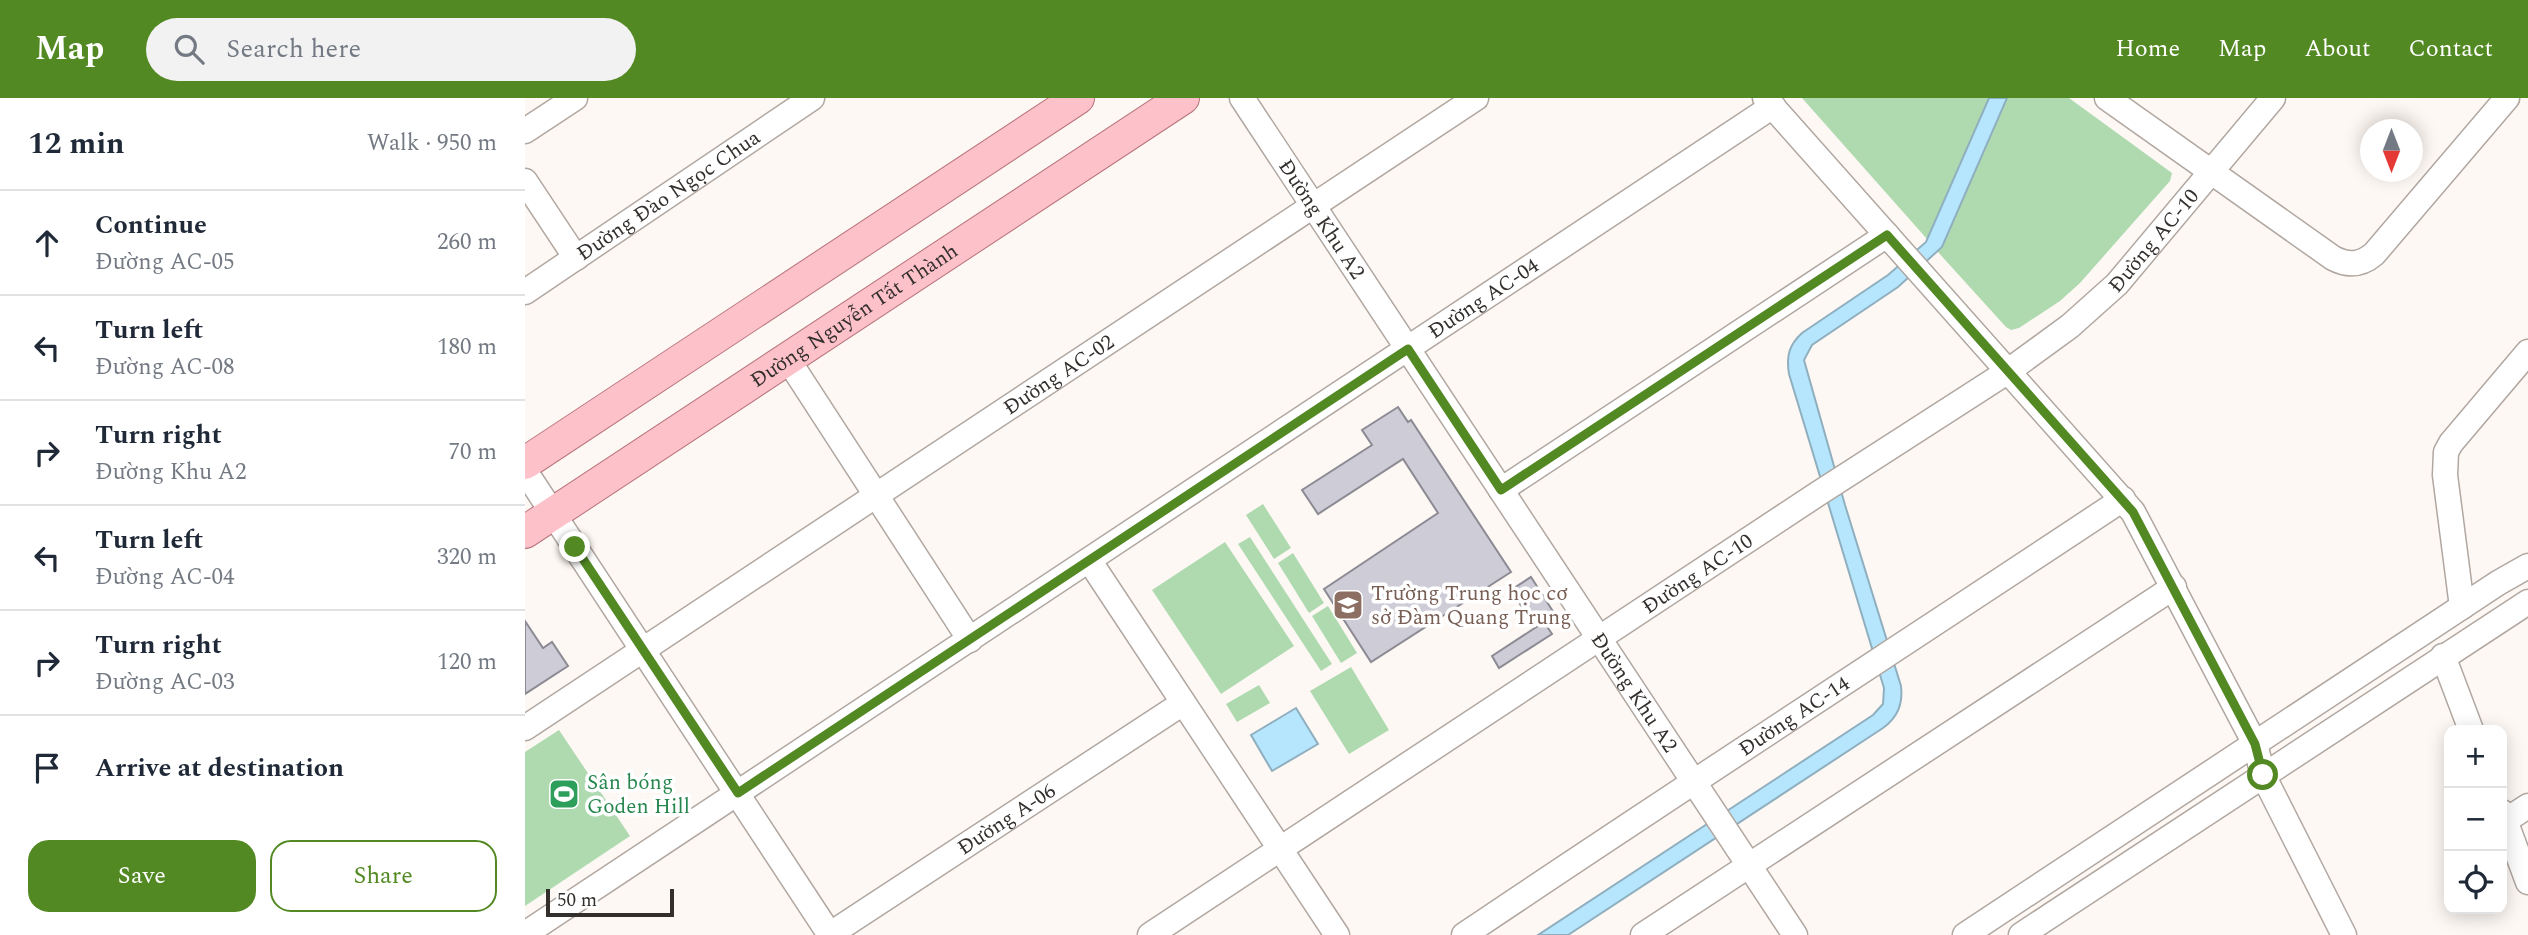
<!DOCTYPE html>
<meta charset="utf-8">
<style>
:root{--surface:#fff;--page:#f2f2f3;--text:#1f2937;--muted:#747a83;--line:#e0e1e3;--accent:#528923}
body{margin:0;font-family:Spectral,serif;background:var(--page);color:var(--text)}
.controls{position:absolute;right:21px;bottom:21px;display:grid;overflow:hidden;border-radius:14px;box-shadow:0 4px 18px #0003}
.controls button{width:63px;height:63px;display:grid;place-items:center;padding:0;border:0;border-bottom:2px solid var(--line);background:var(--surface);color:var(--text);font:35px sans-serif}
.compass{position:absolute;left:1835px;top:21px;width:63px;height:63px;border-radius:50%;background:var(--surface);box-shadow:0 4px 18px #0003;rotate:180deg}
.scale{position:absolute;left:21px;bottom:18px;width:128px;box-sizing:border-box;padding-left:7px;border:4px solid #332f2d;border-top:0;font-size:19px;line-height:24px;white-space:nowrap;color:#332f2d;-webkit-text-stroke:5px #fff;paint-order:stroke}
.stop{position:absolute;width:21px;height:21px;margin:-16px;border:5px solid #528923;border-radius:50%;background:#fff}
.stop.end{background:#528923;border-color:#fff;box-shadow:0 2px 7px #0008}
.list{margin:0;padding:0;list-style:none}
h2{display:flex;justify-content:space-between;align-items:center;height:91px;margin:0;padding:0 28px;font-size:30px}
h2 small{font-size:23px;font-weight:400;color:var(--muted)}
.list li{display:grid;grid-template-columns:46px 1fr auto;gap:21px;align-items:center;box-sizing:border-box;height:105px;padding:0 28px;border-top:2px solid var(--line)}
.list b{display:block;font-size:26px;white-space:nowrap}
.list p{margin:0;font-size:23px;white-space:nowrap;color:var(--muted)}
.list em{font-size:23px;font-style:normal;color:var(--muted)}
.actions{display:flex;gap:14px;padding:21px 28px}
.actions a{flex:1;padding:16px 0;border:2px solid var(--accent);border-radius:21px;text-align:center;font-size:24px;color:var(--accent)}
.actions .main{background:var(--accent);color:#fff}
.icon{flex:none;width:38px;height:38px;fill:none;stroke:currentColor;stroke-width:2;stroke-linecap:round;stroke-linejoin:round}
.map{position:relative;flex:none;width:2003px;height:837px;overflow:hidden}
header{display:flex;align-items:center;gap:42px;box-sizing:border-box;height:98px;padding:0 35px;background:var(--accent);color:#fff}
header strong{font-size:33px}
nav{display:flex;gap:38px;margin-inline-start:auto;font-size:24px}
.search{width:490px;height:63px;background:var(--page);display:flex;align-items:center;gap:18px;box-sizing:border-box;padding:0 24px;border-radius:38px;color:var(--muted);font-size:26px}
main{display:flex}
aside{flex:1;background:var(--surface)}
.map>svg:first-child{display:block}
</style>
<header>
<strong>Map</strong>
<div class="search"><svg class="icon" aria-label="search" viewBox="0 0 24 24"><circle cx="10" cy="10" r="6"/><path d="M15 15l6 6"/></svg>Search here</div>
<nav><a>Home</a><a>Map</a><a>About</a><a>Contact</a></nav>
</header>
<main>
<aside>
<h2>12 min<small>Walk · 950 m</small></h2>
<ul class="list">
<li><svg class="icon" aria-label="ahead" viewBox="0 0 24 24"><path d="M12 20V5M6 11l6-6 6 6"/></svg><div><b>Continue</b><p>Đường AC-05</p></div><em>260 m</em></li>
<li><svg class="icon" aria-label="left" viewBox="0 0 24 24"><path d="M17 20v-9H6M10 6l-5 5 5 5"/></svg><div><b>Turn left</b><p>Đường AC-08</p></div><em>180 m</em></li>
<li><svg class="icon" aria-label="right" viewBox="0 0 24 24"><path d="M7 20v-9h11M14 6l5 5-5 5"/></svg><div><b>Turn right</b><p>Đường Khu A2</p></div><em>70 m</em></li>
<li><svg class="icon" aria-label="left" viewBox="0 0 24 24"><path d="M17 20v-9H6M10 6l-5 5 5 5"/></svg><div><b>Turn left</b><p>Đường AC-04</p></div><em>320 m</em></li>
<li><svg class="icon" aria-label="right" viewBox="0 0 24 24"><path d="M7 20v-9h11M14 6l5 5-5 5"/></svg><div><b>Turn right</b><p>Đường AC-03</p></div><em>120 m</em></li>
<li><svg class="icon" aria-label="arrive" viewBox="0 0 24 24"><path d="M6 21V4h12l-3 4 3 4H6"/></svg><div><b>Arrive at destination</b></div></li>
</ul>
<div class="actions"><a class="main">Save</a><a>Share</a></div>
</aside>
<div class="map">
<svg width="2003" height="837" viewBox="0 0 2003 837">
<rect width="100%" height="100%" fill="#fef8f4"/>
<g fill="#afdab0">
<path d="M1277,0h187l-62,141z"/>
<path d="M1482,0h62l103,75 -2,8 -90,102 -20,18 -41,27 -8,2 -5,-3 -69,-76 5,-4z"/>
<path d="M738,406l28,44 -17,11 -28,-44z"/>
<path d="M725,439l82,127 -11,7 -83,-127z"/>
<path d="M700,444l69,104 -73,48 -69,-104z"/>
<path d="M768,455l31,50 -15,10 -31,-50z"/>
<path d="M803,508l29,47 -16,10 -29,-47z"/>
<path d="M826,569l38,63 -40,24 -39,-63z"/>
<path d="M734,587l11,18 -33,19 -11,-18z"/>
<path d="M34,632l71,106 -105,70v-154z"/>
</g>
<g fill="#b6e6fd" stroke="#8fafbf" stroke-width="2">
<path d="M1464,0h18l-65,149 -44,40 -86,58 -8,15 41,145 56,181c2,18 -3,31 -18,42l-315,207h-30l335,-220 10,-11 1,-16 -95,-314c-3,-18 0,-29 13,-41l86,-58 38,-33z"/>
<path d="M771,610l22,36 -46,27 -21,-36z"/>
</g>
<g fill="#ceccd7" stroke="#8c8b94" stroke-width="2">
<path d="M873,309l10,15 3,-2 100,152 -140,90 -47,-73 114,-76 -35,-54 -85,55 -16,-24 70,-45 -10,-15z"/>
<path d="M1006,479l23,36 -20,13 -23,-36z"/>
<path d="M0,523l18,27 9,-6 16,24 -43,28z"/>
<path d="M1019,524l8,12 -53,34 -7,-12z"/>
</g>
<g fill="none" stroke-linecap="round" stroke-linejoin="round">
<g stroke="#b1a7a1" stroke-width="27">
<g id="minor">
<path id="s1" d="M717,0l553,837"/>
<path d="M1240,0l368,414 122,232 8,31 81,160"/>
<path d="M1582,0l226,160c15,8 28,7 41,-4l133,-156"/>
<path d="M0,33l50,-33"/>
<path d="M0,83l51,77"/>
<path id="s2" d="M0,194l287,-194"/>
<path d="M262,260l183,282"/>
<path d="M0,373l305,464"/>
<path d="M976,392l386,-255"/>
<path d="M564,462l248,375"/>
<path d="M1937,509l-17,-132 1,-23 5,-9 77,-91"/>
<path d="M1918,558l28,74"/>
<path id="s3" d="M0,630l951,-630"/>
<path d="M1977,714l26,70"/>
<path d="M1980,723l23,-15"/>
<path id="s4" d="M0,836l1248,-828"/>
<path id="s5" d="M304,837l354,-232"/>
<path id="s6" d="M625,837l666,-440 191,-123 63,-46 47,-42 156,-186"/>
<path id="s7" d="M939,837c218,-147 439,-290 659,-436"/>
<path d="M1118,837l531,-348"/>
<path d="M1440,837l533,-352 30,-17"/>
<path d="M1496,837l507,-333"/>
</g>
</g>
<g stroke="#b6737b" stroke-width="34">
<g id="major">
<path d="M0,365l553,-365"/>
<path id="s8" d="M0,434l658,-434"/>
</g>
</g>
<use href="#minor" stroke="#fff" stroke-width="24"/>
<use href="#major" stroke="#fdc1c9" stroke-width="32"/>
</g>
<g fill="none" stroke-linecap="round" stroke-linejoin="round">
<path stroke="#528923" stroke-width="9" d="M50,449l163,246 670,-444 93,141 386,-255 246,277 122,232 8,31"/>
</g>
<defs>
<g id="school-square" transform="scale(1.575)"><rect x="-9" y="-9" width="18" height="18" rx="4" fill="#8d6e63" stroke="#fff"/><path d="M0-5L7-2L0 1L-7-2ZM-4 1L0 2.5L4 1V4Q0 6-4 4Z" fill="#fff"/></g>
<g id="stadium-square" transform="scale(1.575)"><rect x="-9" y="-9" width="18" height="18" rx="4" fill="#2e9e5b" stroke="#fff"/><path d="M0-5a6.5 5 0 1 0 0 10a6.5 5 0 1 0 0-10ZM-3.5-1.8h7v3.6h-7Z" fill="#fff"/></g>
</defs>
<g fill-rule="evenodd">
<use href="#school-square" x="823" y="507"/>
<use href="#stadium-square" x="39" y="696"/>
</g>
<g text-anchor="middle" stroke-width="7" stroke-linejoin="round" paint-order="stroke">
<g font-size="21" fill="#332f2d" stroke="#fff">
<text dy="7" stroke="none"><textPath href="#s2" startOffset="173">Đường Đào Ngọc Chua</textPath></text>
<text dy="7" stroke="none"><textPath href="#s1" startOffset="145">Đường Khu A2</textPath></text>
<text dy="7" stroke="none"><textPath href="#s6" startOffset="1223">Đường AC-10</textPath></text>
<text dy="7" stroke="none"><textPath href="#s4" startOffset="1150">Đường AC-04</textPath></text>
<text dy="7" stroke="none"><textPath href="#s8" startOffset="394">Đường Nguyễn Tất Thành</textPath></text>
<text dy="7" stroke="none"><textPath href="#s3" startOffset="640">Đường AC-02</textPath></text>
<text dy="7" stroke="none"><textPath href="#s6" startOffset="656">Đường AC-10</textPath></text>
<text dy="7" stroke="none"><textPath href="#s1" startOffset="712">Đường Khu A2</textPath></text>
<text dy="7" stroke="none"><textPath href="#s7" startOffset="396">Đường AC-14</textPath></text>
<text dy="7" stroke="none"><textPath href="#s5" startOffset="212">Đường A-06</textPath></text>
</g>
<g font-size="21" fill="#785e54" stroke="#fff" text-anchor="start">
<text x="846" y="502">Trường Trung học cơ<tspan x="846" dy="24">sở Đàm Quang Trung</tspan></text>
</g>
<g font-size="21" fill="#27864d" stroke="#fff" text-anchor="start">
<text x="62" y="691">Sân bóng<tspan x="62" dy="24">Goden Hill</tspan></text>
</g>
</g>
</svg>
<div class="controls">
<button>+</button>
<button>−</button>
<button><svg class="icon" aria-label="locate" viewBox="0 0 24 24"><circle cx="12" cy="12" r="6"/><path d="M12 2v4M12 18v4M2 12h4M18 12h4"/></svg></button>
</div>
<svg class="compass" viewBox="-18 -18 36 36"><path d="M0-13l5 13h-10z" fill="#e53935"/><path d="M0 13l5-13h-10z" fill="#747a83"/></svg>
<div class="scale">50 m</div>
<div class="stop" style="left:1738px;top:677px"></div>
<div class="stop end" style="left:50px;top:449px"></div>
</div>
</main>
